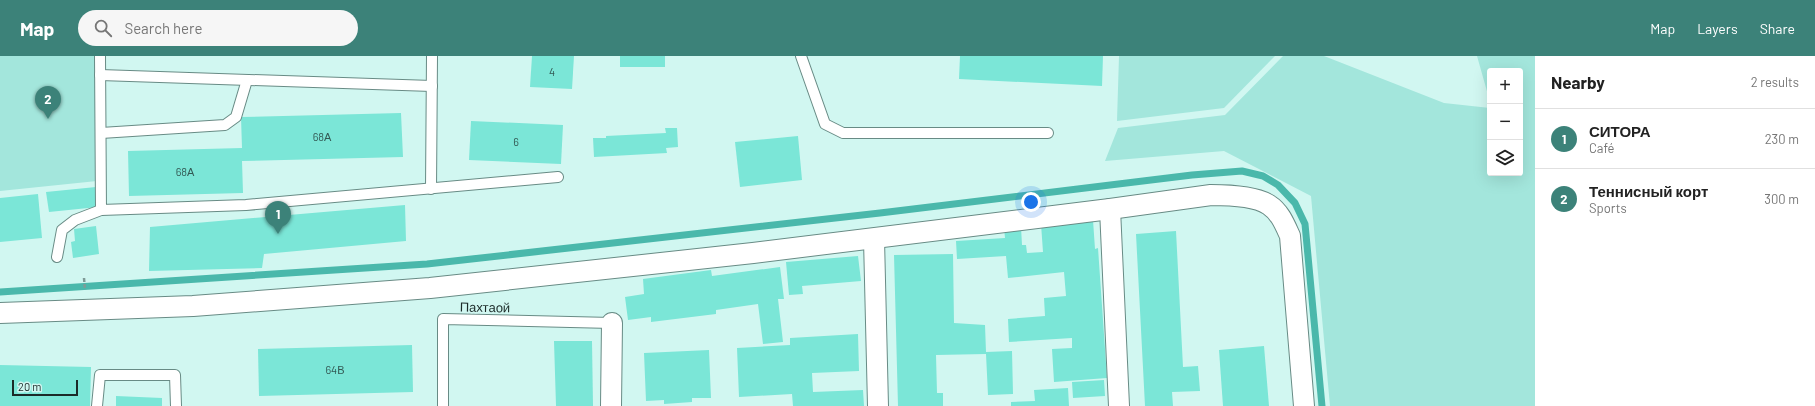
<!DOCTYPE html>
<meta charset="utf-8">
<style>
:root{--surface:#fff;--page:#f6f6f6;--text:#222;--muted:#767676;--line:#e0e0e0;--accent:#3c8279}
body{margin:0;font-family:Barlow,sans-serif;background:var(--page);color:var(--text)}
.controls{position:absolute;right:12px;top:12px;display:grid;overflow:hidden;border-radius:4px;box-shadow:0 4px 16px #0002}
.controls button{width:36px;height:36px;display:grid;place-items:center;padding:0;border:0;border-bottom:1px solid var(--line);background:var(--surface);color:var(--text);font:20px sans-serif}
.scale{position:absolute;left:12px;bottom:10px;width:66px;box-sizing:border-box;padding-left:4px;border:2px solid #1b2a28;border-top:0;font-size:11px;line-height:14px;white-space:nowrap;color:#1b2a28;-webkit-text-stroke:3px #d1f7f1;paint-order:stroke}
.you{position:absolute;left:1031px;top:146px;width:14px;height:14px;margin:-10px;border:3px solid #fff;border-radius:50%;background:#1a73e8;box-shadow:0 0 0 6px #1a73e833}
.badge{display:grid;place-items:center;width:26px;height:26px;border-radius:50%;background:var(--accent);color:#fff;font-size:13px;font-weight:700}
.pin{position:absolute;translate:-50% -33px;filter:drop-shadow(0 1px 2px #0008)}
.pin::after{content:'';position:absolute;top:21px;width:14px;height:12px;background:inherit;clip-path:polygon(0 0,100% 0,50% 100%)}
.list{margin:0;padding:0;list-style:none}
h2{display:flex;justify-content:space-between;align-items:center;height:52px;margin:0;padding:0 16px;font-size:17px}
h2 small{font-size:13px;font-weight:400;color:var(--muted)}
.list li{display:grid;grid-template-columns:26px 1fr auto;gap:12px;align-items:center;box-sizing:border-box;height:60px;padding:0 16px;border-top:1px solid var(--line)}
.list b{display:block;font-size:15px;white-space:nowrap}
.list p{margin:0;font-size:13px;white-space:nowrap;color:var(--muted)}
.list em{font-size:13px;font-style:normal;color:var(--muted)}
.icon{flex:none;width:22px;height:22px;fill:none;stroke:currentColor;stroke-width:2;stroke-linecap:round;stroke-linejoin:round}
.map{position:relative;flex:none;width:1535px;height:350px;overflow:hidden}
header{display:flex;align-items:center;gap:24px;box-sizing:border-box;height:56px;padding:0 20px;background:var(--accent);color:#fff}
header strong{font-size:19px}
nav{display:flex;gap:22px;margin-inline-start:auto;font-size:14px}
.search{width:280px;height:36px;background:var(--page);display:flex;align-items:center;gap:10px;box-sizing:border-box;padding:0 14px;border-radius:22px;color:var(--muted);font-size:15px}
main{display:flex}
aside{flex:1;background:var(--surface)}
.map>svg:first-child{display:block}
</style>
<header>
<strong>Map</strong>
<div class="search"><svg class="icon" aria-label="search" viewBox="0 0 24 24"><circle cx="10" cy="10" r="6"/><path d="M15 15l6 6"/></svg>Search here</div>
<nav><a>Map</a><a>Layers</a><a>Share</a></nav>
</header>
<main>
<div class="map">
<svg width="1535" height="350" viewBox="0 0 1535 350">
<rect width="100%" height="100%" fill="#d1f7f1"/>
<g fill="#a3e6dc">
<path d="M0,0h96l1,125 -97,10z"/>
<path d="M1119,0h156l-51,52 -107,13z"/>
<path d="M1283,0h41l120,47 46,5v65h30v-102h-30v31l-13,-46h58v350h-205l-19,-210 -87,-45 -119,10 13,-33 107,-13z"/>
</g>
<g fill="none" stroke-linecap="round" stroke-linejoin="round">
<path stroke="#4ab8ab" stroke-width="7" d="M0,236l427,-28 453,-51 312,-38 50,-4 21,5 15,9 17,18 10,21 17,182"/>
</g>
<g fill="#7be6d7">
<path d="M532,0h42l-2,33 -42,-2z"/>
<rect x="620" y="0" width="45" height="11"/>
<path d="M960,0h143l-1,30 -143,-7z"/>
<path d="M401,57l2,44 -161,4 1,32 -114,3 -1,-45 114,-3 -1,-31z"/>
<path d="M471,65l92,4 -2,39 -92,-4z"/>
<path d="M665,72h12l1,19 -12,1 1,5 -73,4 -1,-19h13v-2l60,-3z"/>
<path d="M798,80l4,44 -62,7 -5,-45z"/>
<path d="M96,131l2,20 -49,5 -3,-20z"/>
<path d="M38,138l4,44 -42,4v-44z"/>
<path d="M405,149l1,36 -142,13 -2,14 -113,3 1,-44z"/>
<path d="M1093,164l2,29 3,-1 9,130 -53,4 -2,-33 20,-1v-10l-63,4 -1,-23 37,-3 -1,-18 22,-2 -2,-24 -56,6 -2,-22 -49,3 -1,-18 49,-3 -1,-10 17,-1 1,18h4l1,8 16,-1 -2,-28z"/>
<path d="M96,170l3,28 -26,4 -2,-16 4,-1 -1,-12z"/>
<path d="M1176,175l7,136 15,-1 2,25 -28,1 1,14h-28l-9,-172z"/>
<path d="M953,198l1,69 31,2 1,27 26,-1 1,43 -25,1 -2,-41 -50,1 1,38h6v13h-45l-4,-151z"/>
<path d="M858,200l3,25 -59,5 1,8 -14,1 -3,-33z"/>
<path d="M780,211l4,32h-6l5,43 -20,2 -5,-40 -42,6v4l-65,8v-5l-23,3 -3,-23 19,-3 -1,-15 68,-9 1,6z"/>
<path d="M858,278l1,37 -47,2 1,19 50,-2 1,16h-71l-1,-12 -53,3 -2,-49 53,-3v-7z"/>
<path d="M554,285h38l1,65h-37z"/>
<path d="M412,289l1,47 -154,4 -1,-47z"/>
<path d="M1264,290l5,60h-46l-4,-56z"/>
<path d="M709,294l2,48h-19v4l-28,2v-4l-18,1 -2,-48z"/>
<path d="M0,309l91,2 -1,39h-90z"/>
<path d="M1104,324l1,16 -32,2 -1,-16z"/>
<path d="M1068,332l1,18h-58v-4l24,-1 -1,-11z"/>
<path d="M116,340l46,2v8h-46z"/>
</g>
<g fill="none" stroke-linecap="round" stroke-linejoin="round">
<g stroke="#688b85" stroke-width="12">
<g id="service">
<path d="M100,0l1,154 145,-5 312,-28"/>
<path d="M801,0l24,68 18,9h205"/>
<path d="M100,19l332,11"/>
<path d="M101,77l124,-8 11,-8 11,-37"/>
<path d="M431,133l1,-133"/>
<path d="M57,201l5,-27 13,-10 26,-10"/>
<path d="M97,350l3,-31h75l1,31"/>
<path d="M443,350v-87l169,4"/>
</g>
</g>
<g stroke="#688b85" stroke-width="22">
<g id="minor">
<path d="M1110,153l9,197"/>
<path d="M874,183l4,167"/>
<path d="M0,257l193,-7 237,-18 323,-35 357,-44 101,-14c17,0 45,1 58,10 11,7 16,20 21,31l14,170"/>
<path d="M611,350l1,-83"/>
</g>
</g>
<path stroke="#7f9b97" stroke-width="2.5" stroke-dasharray="4 2" stroke-linecap="butt" d="M84,222l1,12"/>
<use href="#service" stroke="#fff" stroke-width="10"/>
<use href="#minor" stroke="#fff" stroke-width="20"/>
</g>
<g text-anchor="middle" stroke-width="3" stroke-linejoin="round" paint-order="stroke">
<g font-size="11" fill="#335954">
<text x="552" y="20">4</text>
<text x="322" y="85">68А</text>
<text x="516" y="90">6</text>
<text x="185" y="120">68А</text>
<text x="335" y="318">64В</text>
</g>
<g font-size="13" fill="#1b2a28" stroke="#d1f7f1">
<text transform="translate(485 251) rotate(1)" y="5">Пахтаой</text>
</g>
</g>
</svg>
<div class="controls">
<button>+</button>
<button>−</button>
<button><svg class="icon" aria-label="layers" viewBox="0 0 24 24"><path d="M12 4l9 5-9 5-9-5zM3 14l9 5 9-5"/></svg></button>
</div>
<div class="scale">20 m</div>
<div class="you"></div>
<div class="pin badge" style="left:278px;top:178px">1</div>
<div class="pin badge" style="left:48px;top:63px">2</div>
</div>
<aside>
<h2>Nearby<small>2 results</small></h2>
<ul class="list">
<li><span class="badge">1</span><div><b>СИТОРА</b><p>Café</p></div><em>230 m</em></li>
<li><span class="badge">2</span><div><b>Теннисный корт</b><p>Sports</p></div><em>300 m</em></li>
</ul>
</aside>
</main>
